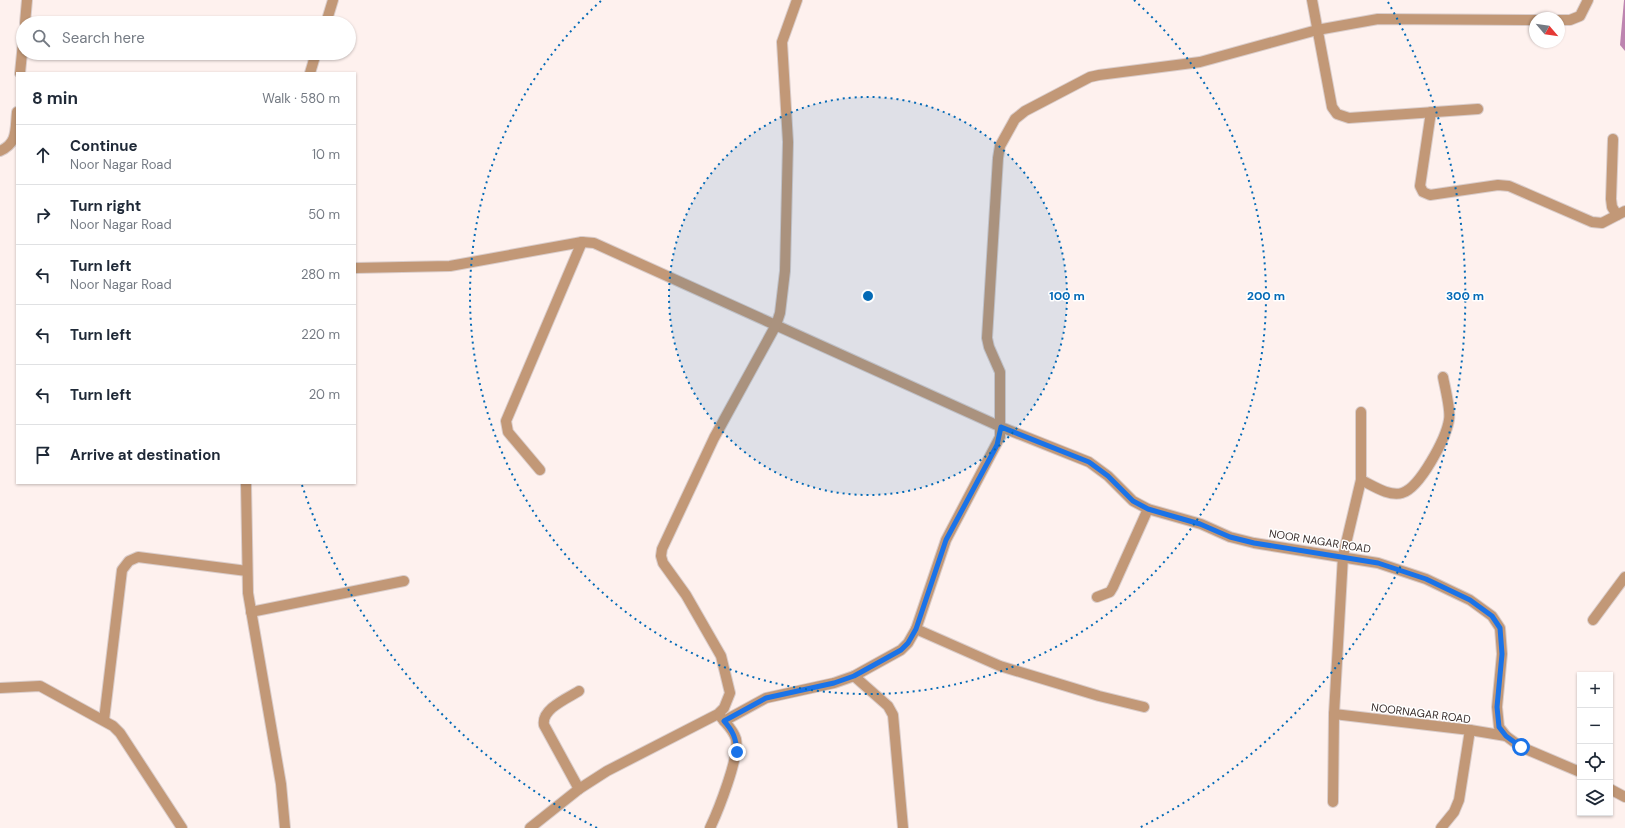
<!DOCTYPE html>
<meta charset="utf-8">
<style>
:root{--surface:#fff;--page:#f6f6f7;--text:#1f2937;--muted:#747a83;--line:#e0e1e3}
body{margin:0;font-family:"DM Sans",sans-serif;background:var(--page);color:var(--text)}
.controls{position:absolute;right:12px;bottom:12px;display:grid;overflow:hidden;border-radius:0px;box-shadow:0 1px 3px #0004}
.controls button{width:36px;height:36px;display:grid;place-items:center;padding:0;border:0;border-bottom:1px solid var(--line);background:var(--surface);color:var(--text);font:20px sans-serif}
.compass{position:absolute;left:1529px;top:12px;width:36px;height:36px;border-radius:50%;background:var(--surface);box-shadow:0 1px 3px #0004;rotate:119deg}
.stop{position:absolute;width:12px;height:12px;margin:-9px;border:3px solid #1a73e8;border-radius:50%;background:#fff}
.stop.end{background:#1a73e8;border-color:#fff;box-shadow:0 1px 4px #0008}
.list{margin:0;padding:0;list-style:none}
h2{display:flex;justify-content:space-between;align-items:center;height:52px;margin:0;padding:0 16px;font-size:17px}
h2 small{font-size:13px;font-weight:400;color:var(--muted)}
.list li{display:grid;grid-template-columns:26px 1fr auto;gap:12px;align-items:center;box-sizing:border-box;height:60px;padding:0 16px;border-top:1px solid var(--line)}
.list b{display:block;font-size:15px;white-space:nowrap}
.list p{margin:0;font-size:13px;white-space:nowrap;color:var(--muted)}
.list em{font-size:13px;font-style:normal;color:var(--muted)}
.icon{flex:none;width:22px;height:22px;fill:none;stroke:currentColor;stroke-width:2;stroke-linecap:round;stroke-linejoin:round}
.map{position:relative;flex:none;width:1625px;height:828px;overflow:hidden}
.search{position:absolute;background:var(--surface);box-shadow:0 1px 3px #0004;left:16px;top:16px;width:340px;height:44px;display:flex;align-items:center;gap:10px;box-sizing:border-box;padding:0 14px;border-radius:22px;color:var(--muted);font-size:15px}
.panel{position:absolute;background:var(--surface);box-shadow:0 1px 3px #0004;left:16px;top:72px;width:340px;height:412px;border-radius:0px}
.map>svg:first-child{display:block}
</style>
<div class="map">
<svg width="1625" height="828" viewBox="0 0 1625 828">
<rect width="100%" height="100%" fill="#fef1ee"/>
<path fill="#bd84b0" d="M1624,0h1v51l-5,-6z"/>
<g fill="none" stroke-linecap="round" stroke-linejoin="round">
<g stroke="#dacdcb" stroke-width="12">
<g id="minor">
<path d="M1312,0l20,107 5,7 12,4 129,-9"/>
<path d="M1559,20h11l10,-4 8,-16"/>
<path d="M25,23l2,-23"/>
<path d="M326,23l7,-23"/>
<path d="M20,73l3,-30"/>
<path d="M310,73l6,-20"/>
<path d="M1431,112l-11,74 3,6 7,3 68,-10 11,1 83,36 10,1 23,-12"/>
<path d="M1613,139l-2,60 1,8 5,8"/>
<path d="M0,151c18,-8 15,-21 17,-39"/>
<path d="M355,268l95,-2 132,-24 12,1 407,184 88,35 19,14 25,25 15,8 53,15 29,13 24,6 124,20 48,16 44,21 22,16 8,12 2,26 -5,53 2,20 7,9 15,11 59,25"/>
<path d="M540,470l-32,-38 -2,-11 76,-179"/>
<path d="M1361,480c11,5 28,17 41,13 18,-5 44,-55 47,-73 2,-10 -4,-32 -6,-43"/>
<path d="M246,483l2,110 33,191 4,44"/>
<path d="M1097,597l13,-5 3,-5 35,-78"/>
<path d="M251,612l153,-31"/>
<path d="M1593,620l32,-43"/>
<path d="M916,629l84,37 99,30 45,11"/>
<path d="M854,676l34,30 5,9 10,113"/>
<path d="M0,688l40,-2 73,40 7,7 62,95"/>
<path d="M1334,714l136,16 36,6"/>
<path d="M104,720l18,-150 7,-9 9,-4 109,14"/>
<path d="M724,721l42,-23 68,-15 20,-7 47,-26 7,-7 8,-14 30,-89 54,-103v-65l-11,-25 -2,-9 11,-180 2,-12 15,-27 10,-8 65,-34 9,-2 101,-13 117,-32 61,-11 157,1"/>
<path d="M579,789l-35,-64c-3,-16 24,-27 35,-34"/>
<path d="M1610,789l15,8"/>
<path d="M1333,802l1,-88 9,-158 18,-76v-68"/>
<path d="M530,828l49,-39 28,-18 111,-57 6,-6 6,-15 -9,-37 -35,-61 -23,-32 -2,-7 1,-7 52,-111 62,-113 4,-12 5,-42 3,-129 -6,-100 15,-42"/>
<path d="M710,828c8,-17 30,-72 26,-89 -3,-10 -10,-15 -16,-23"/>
<path d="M1441,828l13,-16 5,-12 11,-70"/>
</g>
</g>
<use href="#minor" stroke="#c29877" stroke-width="10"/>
</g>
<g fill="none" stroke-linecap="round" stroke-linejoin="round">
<path stroke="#1a73e8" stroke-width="5" d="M737,752c-1,-14 -4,-21 -13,-31l42,-23 68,-15 20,-7 47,-26 7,-7 8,-14 30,-89 51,-95 4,-18 88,35 19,14 25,25 15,8 52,15 30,13 24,6 124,20 48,16 44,21 22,16 8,12 2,26 -5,53 2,20 7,9 15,11"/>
</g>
<circle cx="868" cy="296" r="199" fill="#046ab6" fill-opacity=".12"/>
<g fill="none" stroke="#046ab6" stroke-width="2" stroke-dasharray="2 4">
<circle cx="868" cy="296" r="199"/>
<path d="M1134 0A398 398 0 1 1 602 0"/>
<path d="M597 828A597 597 0 0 1 302 485M1388 2A597 597 0 0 1 1139 828"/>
</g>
<g text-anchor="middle" stroke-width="3" stroke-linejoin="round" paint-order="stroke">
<g font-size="11" fill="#372b29" stroke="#fff">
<text transform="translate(1320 541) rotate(9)" y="4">NOOR NAGAR ROAD</text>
<text transform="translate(1421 713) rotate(7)" y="4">NOORNAGAR ROAD</text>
</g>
</g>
<circle cx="868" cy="296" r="6" fill="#046ab6" stroke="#fff" stroke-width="2"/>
<g font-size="12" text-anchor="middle" font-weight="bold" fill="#046ab6" stroke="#fff" stroke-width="3" stroke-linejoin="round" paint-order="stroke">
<text x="1067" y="300">100 m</text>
<text x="1266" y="300">200 m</text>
<text x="1465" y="300">300 m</text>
</g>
</svg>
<div class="controls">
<button>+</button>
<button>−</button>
<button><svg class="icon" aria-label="locate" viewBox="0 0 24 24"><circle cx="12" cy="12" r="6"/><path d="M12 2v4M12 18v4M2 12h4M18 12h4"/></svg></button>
<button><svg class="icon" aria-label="layers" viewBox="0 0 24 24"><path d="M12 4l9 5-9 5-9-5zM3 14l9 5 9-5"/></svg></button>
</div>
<svg class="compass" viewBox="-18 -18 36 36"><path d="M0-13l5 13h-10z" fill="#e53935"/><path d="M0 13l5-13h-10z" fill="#747a83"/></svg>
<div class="stop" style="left:1521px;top:747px"></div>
<div class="stop end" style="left:737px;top:752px"></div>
<div class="search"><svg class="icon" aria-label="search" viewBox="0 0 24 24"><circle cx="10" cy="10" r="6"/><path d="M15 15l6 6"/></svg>Search here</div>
<section class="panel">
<h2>8 min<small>Walk · 580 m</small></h2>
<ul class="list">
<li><svg class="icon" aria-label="ahead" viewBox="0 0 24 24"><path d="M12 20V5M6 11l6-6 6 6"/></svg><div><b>Continue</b><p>Noor Nagar Road</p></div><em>10 m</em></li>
<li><svg class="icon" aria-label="right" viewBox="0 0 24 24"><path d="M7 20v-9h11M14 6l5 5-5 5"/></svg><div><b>Turn right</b><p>Noor Nagar Road</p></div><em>50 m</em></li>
<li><svg class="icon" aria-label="left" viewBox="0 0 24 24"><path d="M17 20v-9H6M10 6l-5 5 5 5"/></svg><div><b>Turn left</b><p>Noor Nagar Road</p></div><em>280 m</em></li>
<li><svg class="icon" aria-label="left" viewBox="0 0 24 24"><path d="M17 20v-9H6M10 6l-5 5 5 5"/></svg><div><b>Turn left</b></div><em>220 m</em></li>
<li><svg class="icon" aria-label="left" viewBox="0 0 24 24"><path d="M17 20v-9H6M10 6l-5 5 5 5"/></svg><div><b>Turn left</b></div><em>20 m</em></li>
<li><svg class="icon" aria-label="arrive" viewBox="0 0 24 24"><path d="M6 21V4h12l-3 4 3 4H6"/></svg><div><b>Arrive at destination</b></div></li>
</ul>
</section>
</div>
